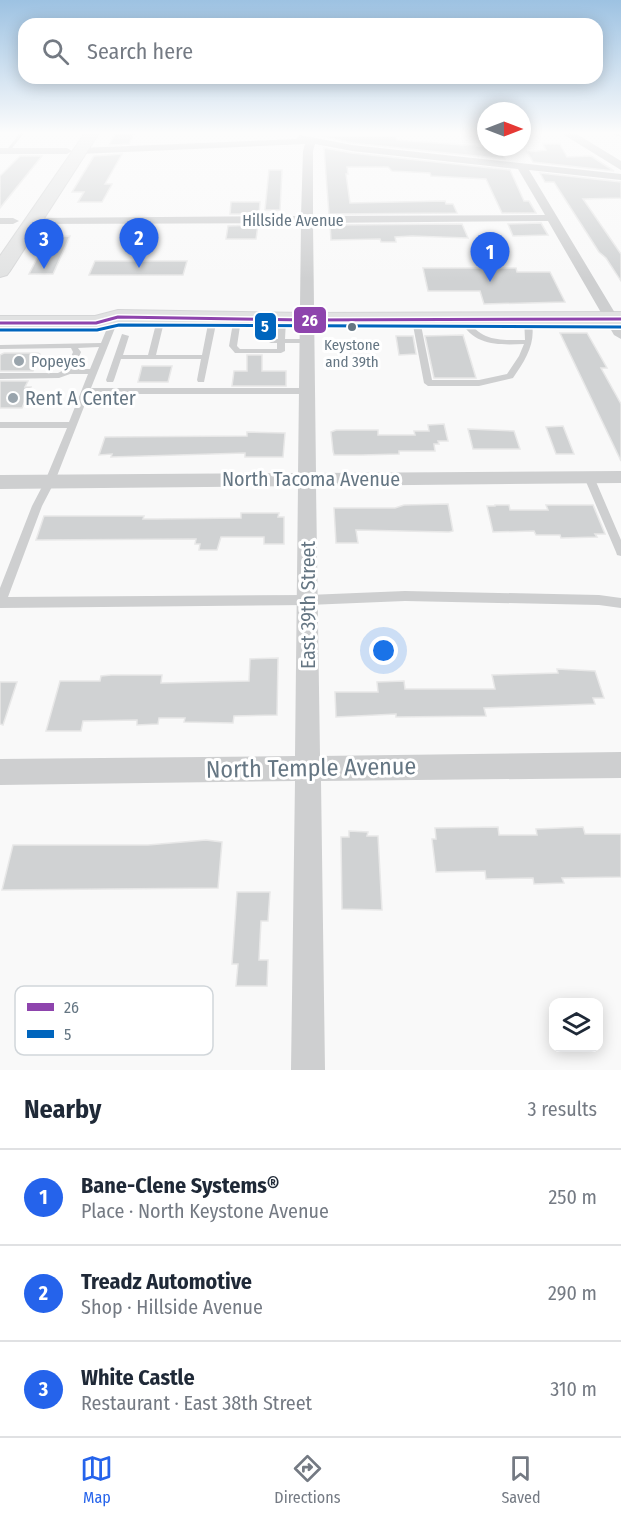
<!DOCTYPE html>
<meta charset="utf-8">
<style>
:root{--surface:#fff;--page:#f2f2f3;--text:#1f2937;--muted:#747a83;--line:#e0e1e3;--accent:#2563eb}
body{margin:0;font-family:"Fira Sans Condensed",sans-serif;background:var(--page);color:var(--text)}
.controls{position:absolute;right:18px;bottom:18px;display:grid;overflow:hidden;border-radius:12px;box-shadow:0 3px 15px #0003}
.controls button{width:54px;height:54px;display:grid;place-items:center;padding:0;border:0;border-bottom:2px solid var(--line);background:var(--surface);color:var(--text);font:30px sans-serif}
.compass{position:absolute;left:477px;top:102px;width:54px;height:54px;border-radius:50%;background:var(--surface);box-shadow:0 3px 15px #0003;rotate:90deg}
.you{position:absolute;left:384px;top:651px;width:21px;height:21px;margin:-15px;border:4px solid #fff;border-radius:50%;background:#1a73e8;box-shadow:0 0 0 9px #1a73e833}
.badge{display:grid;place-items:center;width:39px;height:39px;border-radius:50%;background:var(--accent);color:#fff;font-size:20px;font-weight:700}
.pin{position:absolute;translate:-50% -50px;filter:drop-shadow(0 2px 3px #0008)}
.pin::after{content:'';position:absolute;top:32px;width:21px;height:18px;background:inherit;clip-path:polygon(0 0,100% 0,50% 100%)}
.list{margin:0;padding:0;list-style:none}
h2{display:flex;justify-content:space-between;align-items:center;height:78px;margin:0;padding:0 24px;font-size:26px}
h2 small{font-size:20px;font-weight:400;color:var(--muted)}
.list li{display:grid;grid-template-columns:39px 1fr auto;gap:18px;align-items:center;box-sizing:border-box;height:96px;padding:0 24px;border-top:2px solid var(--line)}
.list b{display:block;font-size:22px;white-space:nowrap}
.list p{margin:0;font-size:20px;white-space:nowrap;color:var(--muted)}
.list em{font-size:20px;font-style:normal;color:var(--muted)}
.icon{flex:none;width:33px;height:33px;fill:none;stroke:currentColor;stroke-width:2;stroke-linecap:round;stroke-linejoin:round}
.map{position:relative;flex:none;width:621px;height:1070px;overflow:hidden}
.search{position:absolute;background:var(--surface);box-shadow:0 3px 15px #0003;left:18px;right:18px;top:18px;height:66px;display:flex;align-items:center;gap:15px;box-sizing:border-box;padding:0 21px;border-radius:18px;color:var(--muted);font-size:22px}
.sheet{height:366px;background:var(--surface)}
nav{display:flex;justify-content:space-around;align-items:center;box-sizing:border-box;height:84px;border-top:2px solid var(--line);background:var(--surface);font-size:16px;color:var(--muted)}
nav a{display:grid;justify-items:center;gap:3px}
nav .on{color:var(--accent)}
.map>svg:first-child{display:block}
</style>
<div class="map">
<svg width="621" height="1070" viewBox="0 0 621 1070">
<rect width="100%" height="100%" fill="#f9f9f9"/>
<g fill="#d0d2d3" stroke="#e8e8e8" stroke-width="1.5">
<path d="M115,134h19l-5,10 -20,1z"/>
<path d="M323,136h73l1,4 93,7 1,2h9l5,10 -153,-16z"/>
<path d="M543,144h17l7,13 24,-1 23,15 -81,-9 -6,-10 19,-2z"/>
<path d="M324,148l28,5 158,17 14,31h5l7,12h-34l-16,-34 -55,-3 -1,-3 -38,-2 -4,-4h-41l1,7h-2l4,29 95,-2 1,3h7l4,9 -128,1z"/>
<path d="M122,154l-17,30h7l-10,18h-24l6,-10h-12l22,-36z"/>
<path d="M20,156h22l-42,52v-32z"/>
<path d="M269,170h13l-2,40h-15z"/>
<path d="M540,173l81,9v16l-38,1 38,55v27l-15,-23 -7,-6 -45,-70h-9z"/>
<path d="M231,202h29l-1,12h-29z"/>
<path d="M541,223l7,12 -35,1 -5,-12z"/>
<path d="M462,224l6,14 -56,-2 -17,1 1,5h-15l-1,-3 -49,1 -1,-15z"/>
<path d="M258,225l-2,14h-30l2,-13z"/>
<path d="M70,236l-17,38h-24l19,-37z"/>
<path d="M95,261h92l-4,14h-94z"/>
<path d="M423,268h93l1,4h33l15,30 -81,2 -4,-13h-52z"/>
<path d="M560,333h27l20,35h-6l20,36v57z"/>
<path d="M463,335l13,43h-42l-9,-42z"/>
<path d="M396,336h17l3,18 -17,1z"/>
<path d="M4,353h34l2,1 -7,17h-33v-16z"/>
<path d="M247,355h15v16h24v15h-54l2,-15h13z"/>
<path d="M142,366h30l-4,16h-30z"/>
<path d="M0,381h28l-3,6h6l-9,21h-22z"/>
<path d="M444,424l4,17h-10l1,3h-5l1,7h-36v3l-37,1h-28l-1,-4 -2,-19 5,-2h42v5h37l-1,-4h15l-1,-6z"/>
<path d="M563,426l11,28h-18l-10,-27z"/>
<path d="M468,429l46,2 6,18h-47z"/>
<path d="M247,432l38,1 -2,24h-38v-4l-134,4 1,-3 -13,1 6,-18 142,-1z"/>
<path d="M448,504l5,27 -4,1 -93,-2 2,13h-22l-2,-35h61l9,-3z"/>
<path d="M495,505h14l1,5h38l-2,-5h47l12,29h-10l2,3 -36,1 -1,-3h-24l-2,-4 -41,1 -6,-26h8z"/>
<path d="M241,513h38l-1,4h6v27h-20v-7h-43l-4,13h-18l1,-6h-5l1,-5 -160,1 8,-24h100l-1,3h13l85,-1z"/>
<path d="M278,658l-1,57 -43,1 -1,7 -49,-1 1,-4h-26l-1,6 -21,1v-5l-54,1 -2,10h-35l14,-50h40l1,-5 10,-1h51l-1,8 88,-2 1,-22z"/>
<path d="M557,669l38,2 9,27h-11l2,6 -111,4 2,8 -90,1v-3l-60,3 -1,-25h43l-1,-10 27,-1 1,8h90l-3,-14 66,-2z"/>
<path d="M0,682h17l-14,43 -3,-1z"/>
<path d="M498,827l1,8h38l-1,-6 47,-2 2,7h36v43l-59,1 2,5 -30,1 -1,-6 -47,1 -1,-8 -49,1 -4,-33h4l-1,-11z"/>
<path d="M349,831l19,1 -1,4h11l4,74 -40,-1 -1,-72h8z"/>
<path d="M206,840l16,2 -4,46 -216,2 11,-45h135z"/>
<path d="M237,892h33l-2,29h-7l-2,39h9l-1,26h-31l2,-22h-6z"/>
</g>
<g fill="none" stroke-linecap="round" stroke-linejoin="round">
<g stroke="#d5d6d7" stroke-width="2">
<g id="primary">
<path d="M85,133h14l-89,138 -3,4 -7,2v-21z"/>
<path d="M118,310l190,3 313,-1v14l-313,1 -189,-3 -23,6h-96v-14h95z"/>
</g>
</g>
<g fill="#cecfd0" fill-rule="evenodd">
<path d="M20,133h4l-15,19h-4z"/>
<path d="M612,133h5l4,3h-4z"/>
<path d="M112,316l7,2 -28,70h217l4,3 -4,3h-219l-34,87 -13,25 -34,91 300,-2 97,-4 194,4 22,3v10l-22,-3 -194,-4 -97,4 -308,3v-20l32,-82 13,-25 22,-53h-67v-6h69l19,-48h-18l-11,4 -59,1v-6h58l8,-4 7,-17 -2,-4 -71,1v-4l101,-2zM99,347l-9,22h-16l7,-17 -3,-4z"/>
<path d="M158,316l7,2 -9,37h46l7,-36 7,-2 1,2 -13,63h-6l-1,-2 4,-21h-80l-7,21 -1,2h-6l-1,-2 16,-46 7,2 -6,19h25z"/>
<path d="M234,317l7,2 -4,27 3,3h37v-6h-6l-4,-2 4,-2h7v-19l4,-2 4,2 -1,19h23l4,2 -4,2h-23v8l-4,2h-46l-6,-7z"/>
<path d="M524,317l7,2c6,23 -5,40 -18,59l-34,8h-51l-4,-3 -12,-63 1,-2 7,2 12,60h47l28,-6 12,-18 5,-12c-26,1 -50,2 -64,-24l1,-2h6c14,24 33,22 58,22z"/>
<path d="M589,474l5,3 27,63v16l-4,-1 -1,-3 -32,-75z"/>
</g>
<g fill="#cecfd0" fill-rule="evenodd">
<path d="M300,135l52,10 269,29v6l-92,-10 92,153v16l-7,-4 -66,-114 -235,2 3,250 305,-2v12l-305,3 4,270 301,-4v26l-300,3 4,289h-34l4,-289 -295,4v-26l295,-3 3,-270 -298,3v-14l298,-2 3,-250 -267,1 -6,-3 6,-3 267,-2 2,-65 2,-7 -225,10 -5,-3 5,-3 216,-9zM315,144l37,7 166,18 27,46 -232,1v-65z"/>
<path d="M0,148h67l5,3 -5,3h-67z"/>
<path d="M0,218h13l6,3 -6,3h-13z"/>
</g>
<path fill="#cecfd0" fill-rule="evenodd" d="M561,133h14l46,28v9z"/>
<use href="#primary" fill="#e1e2e2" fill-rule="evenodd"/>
<g stroke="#fff" stroke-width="6">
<path id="bus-1" d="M0,323h96l22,-6 190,3 313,-1"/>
</g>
<g stroke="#fff" stroke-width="6">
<path id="bus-2" d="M0,330h97l22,-5 502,2"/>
</g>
<use href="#bus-1" stroke="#8e44ad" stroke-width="3"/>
<use href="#bus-2" stroke="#0065bd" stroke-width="3"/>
</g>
<linearGradient id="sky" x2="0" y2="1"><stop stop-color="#9dc2e2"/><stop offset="0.47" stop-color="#fcfcfc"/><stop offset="1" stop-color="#fcfcfc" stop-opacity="0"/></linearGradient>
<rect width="621" height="282" fill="url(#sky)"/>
<circle fill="#657683" stroke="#fff" stroke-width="2" cx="352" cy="327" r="5"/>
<g fill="#99a4ac" stroke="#fff" stroke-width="2">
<circle cx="19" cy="361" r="6"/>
<circle cx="13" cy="398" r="6"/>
</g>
<g text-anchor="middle" stroke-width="6" stroke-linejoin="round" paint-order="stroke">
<g font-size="15" fill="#657683" stroke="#fff">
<text x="352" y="350">Keystone<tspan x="352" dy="17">and 39th</tspan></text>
</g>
<g font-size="16" fill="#657683" stroke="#fff">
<text x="293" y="226">Hillside Avenue</text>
</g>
<g font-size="16" fill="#657683" stroke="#fff" text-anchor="start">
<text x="31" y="367">Popeyes</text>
</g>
<g font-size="20" fill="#657683" stroke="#fff" text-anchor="start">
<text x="25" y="405">Rent A Center</text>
</g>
<g font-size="20" fill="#657683" stroke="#fff">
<text x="311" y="486">North Tacoma Avenue</text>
<text transform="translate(308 605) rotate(-90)" y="7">East 39th Street</text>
</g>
<g font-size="24" fill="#657683" stroke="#fff">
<text transform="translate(311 768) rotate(-1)" y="8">North Temple Avenue</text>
</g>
</g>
<rect x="15" y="986" width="198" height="69" rx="9" fill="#fff" stroke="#d1d6da" stroke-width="1.5"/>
<rect x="27" y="1003" width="27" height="8" fill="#8e44ad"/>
<rect x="27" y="1030" width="27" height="8" fill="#0065bd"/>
<g font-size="16" fill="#657683">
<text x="64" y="1013">26</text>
<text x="64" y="1040">5</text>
</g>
<g stroke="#fff" stroke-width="2">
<rect x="293" y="306" width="34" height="28" rx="6" fill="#8e44ad"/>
<rect x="254" y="312" width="23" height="29" rx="6" fill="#0065bd"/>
</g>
<g font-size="16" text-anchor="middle" font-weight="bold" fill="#fff">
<text x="310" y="326">26</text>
<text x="265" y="332">5</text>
</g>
</svg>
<div class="controls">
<button><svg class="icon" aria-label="layers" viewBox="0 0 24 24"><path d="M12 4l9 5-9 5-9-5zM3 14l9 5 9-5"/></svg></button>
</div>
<svg class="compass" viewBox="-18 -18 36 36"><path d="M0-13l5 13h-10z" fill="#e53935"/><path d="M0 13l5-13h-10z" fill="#747a83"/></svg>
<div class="you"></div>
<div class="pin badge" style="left:490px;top:282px">1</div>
<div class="pin badge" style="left:139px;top:268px">2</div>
<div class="pin badge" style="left:44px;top:269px">3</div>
<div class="search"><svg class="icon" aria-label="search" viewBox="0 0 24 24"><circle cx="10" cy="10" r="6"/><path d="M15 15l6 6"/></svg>Search here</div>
</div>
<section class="sheet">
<h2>Nearby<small>3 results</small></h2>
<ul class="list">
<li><span class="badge">1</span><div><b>Bane-Clene Systems®</b><p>Place · North Keystone Avenue</p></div><em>250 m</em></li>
<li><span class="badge">2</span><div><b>Treadz Automotive</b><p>Shop · Hillside Avenue</p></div><em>290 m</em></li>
<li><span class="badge">3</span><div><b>White Castle</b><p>Restaurant · East 38th Street</p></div><em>310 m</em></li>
</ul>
</section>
<nav>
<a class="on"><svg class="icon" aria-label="map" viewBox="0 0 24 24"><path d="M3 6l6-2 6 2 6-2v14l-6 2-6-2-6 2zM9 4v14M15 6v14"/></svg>Map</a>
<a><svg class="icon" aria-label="directions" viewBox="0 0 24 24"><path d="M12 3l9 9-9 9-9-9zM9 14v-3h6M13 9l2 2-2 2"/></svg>Directions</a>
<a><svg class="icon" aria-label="saved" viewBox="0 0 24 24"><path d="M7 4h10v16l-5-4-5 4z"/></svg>Saved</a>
</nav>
